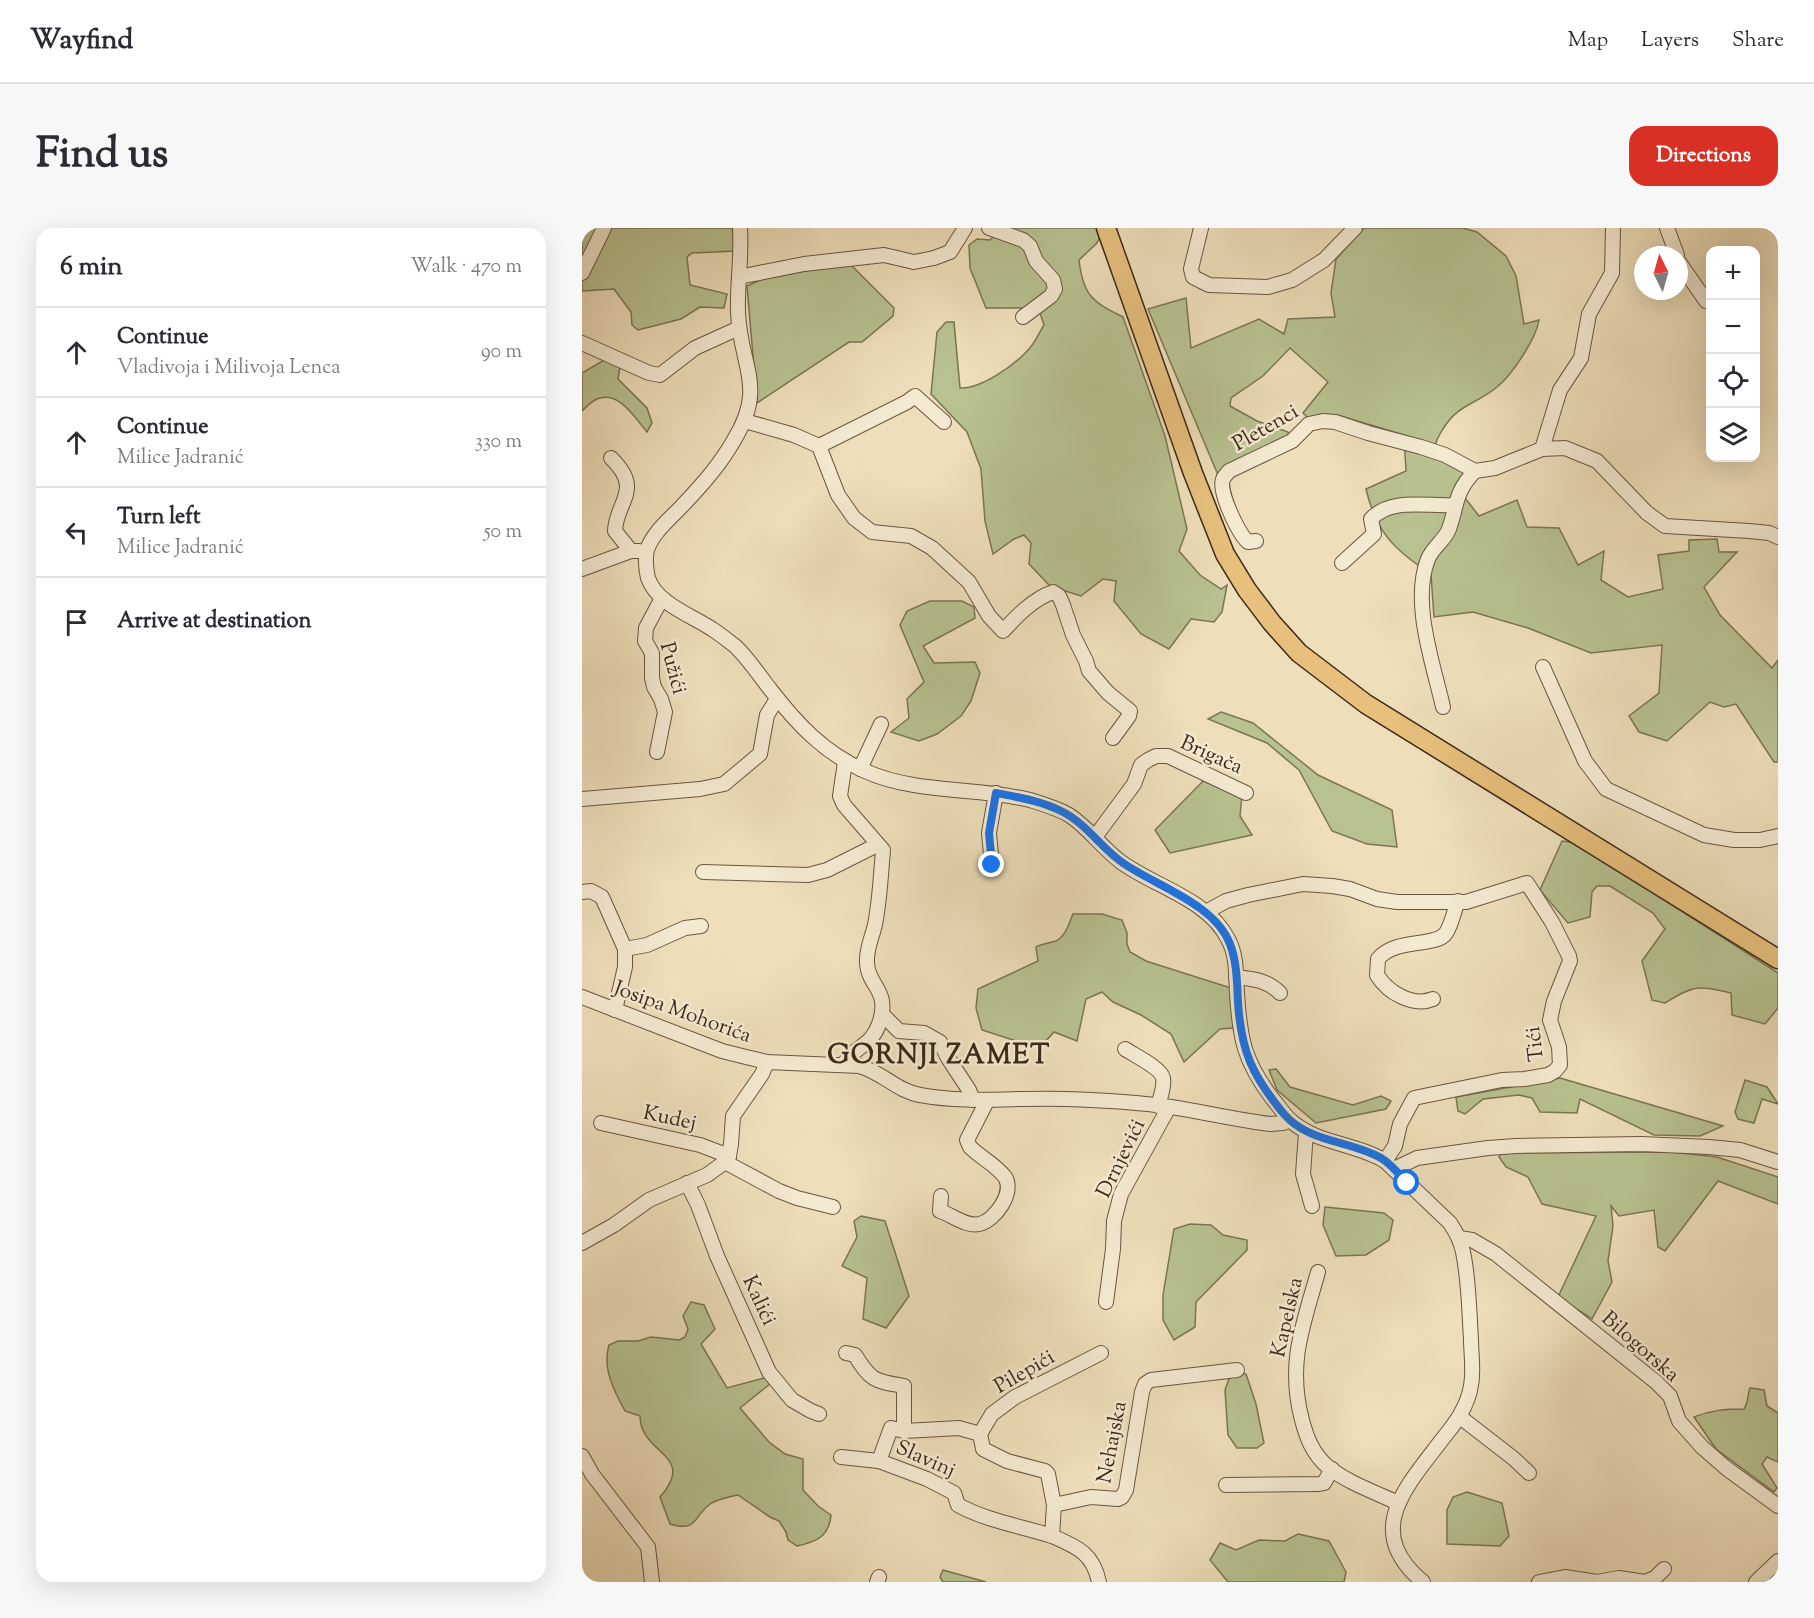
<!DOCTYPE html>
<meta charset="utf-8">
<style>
:root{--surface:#fff;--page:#f7f7f7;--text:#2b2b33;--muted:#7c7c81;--line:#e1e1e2;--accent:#d93025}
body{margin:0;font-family:"Sorts Mill Goudy",serif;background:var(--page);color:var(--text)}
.controls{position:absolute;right:18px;top:18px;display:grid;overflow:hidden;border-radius:12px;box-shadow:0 6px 24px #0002}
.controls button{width:54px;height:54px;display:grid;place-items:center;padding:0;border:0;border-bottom:2px solid var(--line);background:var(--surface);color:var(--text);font:30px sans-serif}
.compass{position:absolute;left:1052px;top:18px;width:54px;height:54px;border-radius:50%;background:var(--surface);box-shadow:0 6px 24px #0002;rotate:355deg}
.stop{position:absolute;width:18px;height:18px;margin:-14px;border:4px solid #1a73e8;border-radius:50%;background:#fff}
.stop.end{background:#1a73e8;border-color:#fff;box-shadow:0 2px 6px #0008}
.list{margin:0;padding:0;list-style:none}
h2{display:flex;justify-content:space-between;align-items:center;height:78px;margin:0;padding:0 24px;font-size:26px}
h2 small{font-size:20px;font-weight:400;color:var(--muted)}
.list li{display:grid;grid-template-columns:39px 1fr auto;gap:18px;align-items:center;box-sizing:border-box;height:90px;padding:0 24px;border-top:2px solid var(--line)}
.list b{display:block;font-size:22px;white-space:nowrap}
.list p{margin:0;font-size:20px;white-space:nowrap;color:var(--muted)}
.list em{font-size:20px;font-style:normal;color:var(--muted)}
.icon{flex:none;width:33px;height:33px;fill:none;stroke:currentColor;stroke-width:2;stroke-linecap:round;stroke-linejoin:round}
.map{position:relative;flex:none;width:1196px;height:1354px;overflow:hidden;border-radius:18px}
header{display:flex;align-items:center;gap:36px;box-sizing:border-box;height:84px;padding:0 30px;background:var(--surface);border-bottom:2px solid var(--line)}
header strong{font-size:28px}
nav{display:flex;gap:33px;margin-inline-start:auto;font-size:21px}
.intro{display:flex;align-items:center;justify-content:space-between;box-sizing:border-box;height:144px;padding:0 36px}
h1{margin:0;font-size:42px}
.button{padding:15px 27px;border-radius:18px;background:var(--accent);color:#fff;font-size:21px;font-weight:700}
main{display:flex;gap:36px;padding:0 36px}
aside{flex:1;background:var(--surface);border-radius:18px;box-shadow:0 6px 24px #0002}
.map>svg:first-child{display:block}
</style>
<header>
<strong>Wayfind</strong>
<nav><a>Map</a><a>Layers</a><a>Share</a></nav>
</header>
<div class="intro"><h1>Find us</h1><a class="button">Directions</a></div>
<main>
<aside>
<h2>6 min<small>Walk · 470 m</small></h2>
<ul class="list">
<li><svg class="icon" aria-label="ahead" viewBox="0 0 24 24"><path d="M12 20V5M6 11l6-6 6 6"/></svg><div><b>Continue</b><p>Vladivoja i Milivoja Lenca</p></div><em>90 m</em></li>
<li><svg class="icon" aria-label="ahead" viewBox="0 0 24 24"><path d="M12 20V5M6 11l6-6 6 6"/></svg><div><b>Continue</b><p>Milice Jadranić</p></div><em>330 m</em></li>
<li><svg class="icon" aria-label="left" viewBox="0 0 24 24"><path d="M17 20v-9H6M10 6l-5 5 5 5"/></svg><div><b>Turn left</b><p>Milice Jadranić</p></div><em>50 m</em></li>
<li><svg class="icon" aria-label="arrive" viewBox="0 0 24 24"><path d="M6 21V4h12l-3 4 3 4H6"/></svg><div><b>Arrive at destination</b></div></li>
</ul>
</aside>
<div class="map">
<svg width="1196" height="1354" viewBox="0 0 1196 1354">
<rect width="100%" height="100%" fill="#eedfba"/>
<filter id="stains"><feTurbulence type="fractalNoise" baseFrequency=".00333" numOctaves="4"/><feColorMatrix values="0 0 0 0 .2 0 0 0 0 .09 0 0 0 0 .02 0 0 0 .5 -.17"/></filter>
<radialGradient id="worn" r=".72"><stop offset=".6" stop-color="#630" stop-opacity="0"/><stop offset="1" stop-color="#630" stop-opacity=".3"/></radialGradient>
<g fill="#b8c290" stroke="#7a7554" stroke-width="1.5">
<path d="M0,0h150l4,23 -44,2 -5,4 3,28 37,9 -3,14 -24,-1 -19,12 -43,11 -6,-5 -1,-13 -17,-23 -32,2z"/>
<path d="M420,0h102l-7,15 -18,17c4,35 13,42 44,57l42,119 22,93 -8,22 21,24 21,14 6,-4 -5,27 -8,10 -23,-3 -22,30 -28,-15 -27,-33 2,-20 -13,-2 -22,17 -31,-10 -21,-22 2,-21 -7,-8 -10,4 -21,15 -8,-33 -4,-52 -14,-37 -36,-38 6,-62 9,-10h8l6,66c21,1 55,-23 69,-39 6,-6 10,-16 15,-24l-4,-12 -11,-5h-43l-16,-40 -1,-23 8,-6 13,1z"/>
<path d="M782,0h99l14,4 29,24 10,20 8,48 15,-4c-3,19 -27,55 -42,67 -20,17 -39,17 -54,42 -6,10 -9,14 -7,26l30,17 -11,13 24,31 38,-16 10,27 32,1 19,37 26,-14 -3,29 27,17 35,-8 -5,-34 31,-4v-11l28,-1 2,13h18l-33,35 16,28 52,53 6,-8v102h-4l-38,-58 -12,3 -14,-5 -43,39 -28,-9 -10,-16 30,-23 3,-48 -71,8 -63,-25 -55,-16 -39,5 -3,-43c-37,-24 -55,-42 -65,-85l40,-18 -2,-36 -66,-20 -31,2 -4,-4 25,-31 -38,-34 -27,28 -32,22 -1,8 27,15 31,11v6l-70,37 -70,-166 38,-11 5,50 68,-29 25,15 4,-15 47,-2 -4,-24 5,-34z"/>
<path d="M267,35l45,45 -1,8 -31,26h-13l-92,61 -10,-117 15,-7z"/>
<path d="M22,132l16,7 -2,12 29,29 5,15 -5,9c-12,-14 -28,-42 -50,-33 -5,2 -11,8 -15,12v-38z"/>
<path d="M348,373h32l12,6 1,11 -52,28 11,17 41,-1 5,11 -9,28 -10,15 -24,18 -18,7 -28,-9 18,-14 -2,-19 17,-17 -24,-57 7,-14z"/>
<path d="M639,484l32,11 65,52 74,35 5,37 -30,-3 -35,-13 -33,-61 -32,-27 -59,-24z"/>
<path d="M621,553l39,14 -2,21 12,19 -82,18 -15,-23z"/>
<path d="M980,613l14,2 202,130v35l-13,16 -33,-9 -1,-22c-33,-8 -37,-8 -66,10l-13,-3 -10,-39 23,-32 -12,-16 -43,-27h-13l-5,6 -2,25 -22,6 -28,-33z"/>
<path d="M491,686h29l20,6 5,13v11l3,8 16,9 85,27 2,40 -13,1 -36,33 -13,-28 -30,-19 -28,-13 -11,-10 -16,7 -9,42 -23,-9 -10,11 -28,-2 -34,-11 -6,-22 2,-19 60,-28 -2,-14c7,-4 14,-4 20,-6 10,-5 13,-18 17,-27z"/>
<path d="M694,841l14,18 63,18 28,-9 10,5 -5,8 -70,14 -39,-33 -8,-20z"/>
<path d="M978,850l163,48 -23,10 -46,-1 -74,-36 -3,14 -37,-1 -8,-14 -13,-3 -36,4 -18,15 -7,-3 -2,-14z"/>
<path d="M1163,852l22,7 11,17 -16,-5 -8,24 -16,-4 -3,-7z"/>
<path d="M1090,924l45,5 61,20v27l-60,-23 -53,70 -7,-4 -4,-37 -35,6 -8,-10 2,20 -5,35 4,21 -20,37 -34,-22 38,-81 -54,-12 -14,-27 -22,-10 -7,-10 3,-4z"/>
<path d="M743,979l59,6 9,7 -4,20 -23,15 -30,1 -13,-31z"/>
<path d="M279,988l24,5 24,75 -23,32 -23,-9 4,-41 -25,-12 15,-29 -3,-16z"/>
<path d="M608,996l21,1 12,10 24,5v10l-51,52 -1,25 -21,13 -11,-20v-25l11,-66z"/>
<path d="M109,1074l13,3 11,24 -14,15 26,44 37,-10 11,2 -35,28 29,34 16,12 18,5v31l15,16 13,9c-2,22 -15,27 -34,31l-9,-6 -2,-8 -7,-11 -9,-4 -32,-22c-9,2 -21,4 -28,9 -18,14 -12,28 -40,20l-10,-27c38,-43 -20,-42 -20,-81l-15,-5c-11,-20 -23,-43 -16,-66l9,-4h20l13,-4 28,3 6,-3 3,-8 -5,-13z"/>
<path d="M649,1145l15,1 10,30 8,39 -7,5h-20l-9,-13 -3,-45z"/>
<path d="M1168,1160l14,2 3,16 11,7v49l-11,-5 -5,7 15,24 -3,4 -58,-43 -22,-32c17,-7 32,-8 50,-8 5,-8 3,-14 6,-21z"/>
<path d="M885,1264l35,11 7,33 -9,10 -53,-2v-34l6,-13z"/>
<path d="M716,1306l31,7 17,31 -2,10h-116l-18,-22 10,-17 16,7 23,-10 26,1z"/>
<path d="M361,1342l43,12h-43l-3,-5z"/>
</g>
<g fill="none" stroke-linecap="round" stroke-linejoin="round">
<g stroke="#695640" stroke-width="16">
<g id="minor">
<path d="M158,0c2,28 -3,56 -2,84 2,55 29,74 -4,128 -14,25 -33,46 -52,66 -12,13 -29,26 -35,44 -2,7 -1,20 1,28 9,26 43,37 64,51 8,5 15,11 23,17 13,12 24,29 35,43 27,35 54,64 95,82 51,23 111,16 165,29 13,4 27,8 39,15 20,13 33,33 52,47 34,25 87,37 107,77 9,16 8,36 9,55 3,45 7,67 35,104 6,7 11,15 18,22 26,24 66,23 95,41l65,62c6,9 11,18 13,29 6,28 6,58 8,87 0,15 3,31 0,46 -1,10 -6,21 -11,30 -5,9 -13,18 -19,26 -36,47 -78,91 -18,141"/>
<path d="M407,0l34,12 7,6 6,15 17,19 2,9 -4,7 -28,21"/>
<path d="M619,0l-10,41 2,8 16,8 59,2 24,-7 32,-20 31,-32"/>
<path d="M1085,0l10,27"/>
<path d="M1097,34l27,39"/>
<path d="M0,45l22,-45"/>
<path d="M157,49l65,-13 80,-9 30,7 20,-4 16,-6 15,-24"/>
<path d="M0,115l67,30 11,2 35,-27 44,-20"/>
<path d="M163,193l49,14 25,11 19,49 16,23 18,14 39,4 21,12 37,34 20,34 14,15c14,-15 30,-32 50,-39l6,4 4,9 10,30 13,26 3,10 19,22 22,18 -1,5 -16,22"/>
<path d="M237,218l88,-44 8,-6 29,26"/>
<path d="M960,221l18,-59 21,-32 8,-44 23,-41 1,-45"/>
<path d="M29,230c33,32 5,43 4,73l16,20"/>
<path d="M674,313l-8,1c-9,-8 -30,-50 -25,-63 1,-3 4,-5 6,-8l63,-30 17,-17 14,-3 12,1 33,11 53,14 24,8 30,16 20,-3 47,-19 23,-1 32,13 50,52 18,13 84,5 20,2 9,4"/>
<path d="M760,335l32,-29 -3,-15c20,-22 56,-12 83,-14"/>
<path d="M0,341l49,-18h8"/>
<path d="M961,439l42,94 21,28 98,46 30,5h26l18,-4"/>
<path d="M861,479c-10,-44 -32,-105 -15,-148 5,-12 17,-19 21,-30 9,-25 5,-36 26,-58"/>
<path d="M75,524l8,-40 -4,-13 -7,-12 -2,-9v-25l-7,-12 1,-13 16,-30"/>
<path d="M278,541l21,-45"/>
<path d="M0,571l118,-10 24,-5 36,-30 7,-39 10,-16"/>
<path d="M513,609l39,-53 7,-19 7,-5 8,-4h12l78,37"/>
<path d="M410,637l-3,-32 7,-40"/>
<path d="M121,644l105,3 19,-5 50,-25"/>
<path d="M0,664l9,-1 11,6 23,52v18l-10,43"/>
<path d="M624,684l20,-11 22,-6 55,-11 29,2 18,3 27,10 20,3h69l61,-19 25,39 17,34 1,5 -16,40 -4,19 9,27 1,18 -5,6 -7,4 -24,4 -22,1 -88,18 -14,26 -5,22 -10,15"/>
<path d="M43,721l22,-4 38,-17 16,-2"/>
<path d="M654,749c18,2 31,3 44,16"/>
<path d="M0,769l140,54 24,6 21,5 92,4c23,6 38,25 61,29 49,9 97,2 146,4 35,1 70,3 105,8 33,5 65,13 99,17l13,-1 7,-3"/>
<path d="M851,771c-20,8 -45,-6 -56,-24l1,-16c18,-22 58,-11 68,-26 6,-9 8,-22 12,-32"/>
<path d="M300,786l17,17 25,2 16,9 8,16 21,32 4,10"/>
<path d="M543,821c9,6 36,19 38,29 2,8 -3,20 -5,28"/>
<path d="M262,836c10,-18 27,-17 35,-40 12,-34 -11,-37 -12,-61 -1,-17 7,-28 9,-44 4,-23 5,-46 7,-69l-39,-45 -4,-9 5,-34"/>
<path d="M19,895l99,22 29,11"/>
<path d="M724,904l-3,42 9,32"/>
<path d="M143,934l54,29 18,7 36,9"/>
<path d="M812,941l23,-11 71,-10 28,-2 125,-2 68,3 31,3 38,12"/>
<path d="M105,955l11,22 19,51 52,116 23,28 19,11 8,3"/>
<path d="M359,968l-1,15c12,4 26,16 39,13 16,-3 36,-32 26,-47 -9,-12 -25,-20 -35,-30l-3,-7 20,-39"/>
<path d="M877,1010l13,2 24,14 160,128 14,14 9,25 23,26 24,21 52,38"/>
<path d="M0,1015l32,-18 35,-25 58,-25 18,-13 4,-6 2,-12 2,-28 29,-42 5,-12"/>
<path d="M736,1044c-15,54 -31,91 -16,148 5,19 11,34 26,47 20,16 47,25 70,36"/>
<path d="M524,1074l7,-53 1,-28 7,-27 48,-87"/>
<path d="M264,1125l9,2c16,26 19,26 49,31v45l-13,-3 -12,33"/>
<path d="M878,1189l53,41 16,15"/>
<path d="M322,1203l55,-3 21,6"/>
<path d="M0,1228l10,18 56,73 4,35"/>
<path d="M259,1229l38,4 48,18 27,14 4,12c29,16 63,21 94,31"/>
<path d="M644,1257l93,-1 5,-1 8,-14"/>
<path d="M472,1277l37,-8 27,2 4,-2 4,-7 16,-98 3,-8 6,-4 86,-10"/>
<path d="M295,1354l2,-5"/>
<path d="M517,1354c-6,-29 -22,-35 -47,-46l2,-31 -6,-31 -3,-3 -38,-10 -24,-12 -3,-15 12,-20 23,-17 86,-44"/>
<path d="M957,1354l26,-5 32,5 22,-4 26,4 10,-4 9,-9"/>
<path d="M1174,1354l22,-21"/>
</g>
</g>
<g stroke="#3d2818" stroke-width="21">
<path id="major" d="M524,0l87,245 32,81 22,36 25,33 27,30 67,51 412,255"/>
</g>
<use href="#minor" stroke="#f4ead2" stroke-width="14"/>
<use href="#major" stroke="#e7c07d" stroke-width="18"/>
</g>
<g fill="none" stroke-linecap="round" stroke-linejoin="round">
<path stroke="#1a73e8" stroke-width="8" d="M410,637l-3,-32 7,-40c21,4 45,8 65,18 25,12 40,37 62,52 33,23 92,41 107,81 7,18 7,39 8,58 3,49 14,73 45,111 25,30 66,27 98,45 10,6 18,16 26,25"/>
</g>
<g text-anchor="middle" stroke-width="5" stroke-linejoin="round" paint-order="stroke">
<g font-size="21" fill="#3d2818" stroke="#f4ead2">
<text transform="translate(683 199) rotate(-30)" y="7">Pletenci</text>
<text transform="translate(92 440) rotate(75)" y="7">Pužići</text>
<text transform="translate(630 526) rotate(24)" y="7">Brigača</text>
<text transform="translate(101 783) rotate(20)" y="7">Josipa Mohorića</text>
<text transform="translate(952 816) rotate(-97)" y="7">Tići</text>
<text transform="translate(88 889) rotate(12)" y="7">Kudej</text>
<text transform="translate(538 930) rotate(-64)" y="7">Drnjevići</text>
<text transform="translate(178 1072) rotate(65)" y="7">Kalići</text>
<text transform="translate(704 1089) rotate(-77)" y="7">Kapelska</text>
<text transform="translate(1059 1118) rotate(41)" y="7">Bilogorska</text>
<text transform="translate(442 1143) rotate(-30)" y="7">Pilepići</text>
<text transform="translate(529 1214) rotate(-79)" y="7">Nehajska</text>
<text transform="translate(344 1230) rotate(24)" y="7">Slavinj</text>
</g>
<g font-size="27" font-weight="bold" letter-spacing="1.5" fill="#3d2818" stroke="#f4ead2">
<text x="357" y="835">GORNJI ZAMET</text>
</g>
</g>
<rect width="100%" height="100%" filter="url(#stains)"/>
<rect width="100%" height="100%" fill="url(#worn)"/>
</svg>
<div class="controls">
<button>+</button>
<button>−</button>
<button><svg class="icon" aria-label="locate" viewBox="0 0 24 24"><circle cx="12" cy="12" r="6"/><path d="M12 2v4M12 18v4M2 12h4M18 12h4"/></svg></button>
<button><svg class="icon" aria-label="layers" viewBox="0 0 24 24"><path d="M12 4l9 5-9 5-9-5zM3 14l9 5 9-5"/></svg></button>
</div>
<svg class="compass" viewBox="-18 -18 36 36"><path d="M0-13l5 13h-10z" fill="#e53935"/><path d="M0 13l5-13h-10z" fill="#7c7c81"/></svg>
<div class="stop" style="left:825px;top:955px"></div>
<div class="stop end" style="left:410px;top:637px"></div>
</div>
</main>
